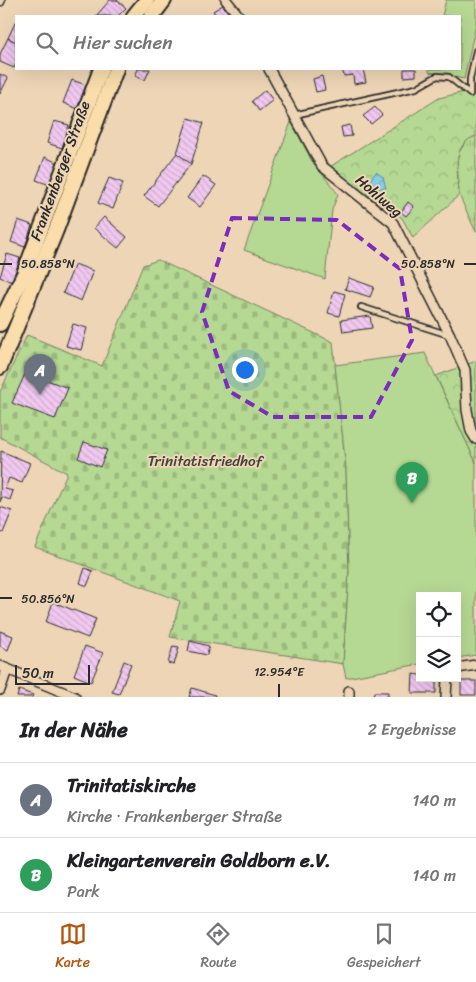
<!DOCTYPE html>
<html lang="de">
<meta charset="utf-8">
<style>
:root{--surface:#fff;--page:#f6f6f6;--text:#202124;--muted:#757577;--line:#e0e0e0;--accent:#b45309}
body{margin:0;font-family:Sriracha,sans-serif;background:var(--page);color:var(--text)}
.controls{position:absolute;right:15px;bottom:15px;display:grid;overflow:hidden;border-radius:0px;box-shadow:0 5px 20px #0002}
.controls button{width:45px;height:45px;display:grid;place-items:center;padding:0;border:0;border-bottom:1px solid var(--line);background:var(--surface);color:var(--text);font:25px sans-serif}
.scale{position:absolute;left:15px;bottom:12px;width:75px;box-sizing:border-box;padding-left:5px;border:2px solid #2b2b2b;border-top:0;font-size:14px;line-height:18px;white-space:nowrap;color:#2b2b2b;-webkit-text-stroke:4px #eed5b6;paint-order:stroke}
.you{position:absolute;left:244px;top:369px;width:18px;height:18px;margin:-12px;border:4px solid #fff;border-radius:50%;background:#1a73e8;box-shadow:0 0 0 8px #1a73e833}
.badge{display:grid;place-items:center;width:32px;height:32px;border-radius:50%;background:var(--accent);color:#fff;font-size:16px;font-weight:700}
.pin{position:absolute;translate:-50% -41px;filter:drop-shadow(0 1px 2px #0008)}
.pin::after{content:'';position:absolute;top:26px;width:18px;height:15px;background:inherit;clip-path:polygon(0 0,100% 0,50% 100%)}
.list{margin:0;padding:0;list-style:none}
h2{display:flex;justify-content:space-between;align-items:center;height:65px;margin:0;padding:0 20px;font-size:21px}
h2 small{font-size:16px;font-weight:400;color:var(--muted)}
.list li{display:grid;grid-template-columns:32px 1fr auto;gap:15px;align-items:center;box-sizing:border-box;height:75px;padding:0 20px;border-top:1px solid var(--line)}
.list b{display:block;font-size:19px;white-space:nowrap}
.list p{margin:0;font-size:16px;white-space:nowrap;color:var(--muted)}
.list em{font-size:16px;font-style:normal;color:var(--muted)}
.icon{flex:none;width:28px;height:28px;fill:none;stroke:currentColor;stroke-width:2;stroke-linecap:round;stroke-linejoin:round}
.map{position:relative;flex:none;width:476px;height:697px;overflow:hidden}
.search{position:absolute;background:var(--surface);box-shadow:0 5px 20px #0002;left:15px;right:15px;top:15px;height:55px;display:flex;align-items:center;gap:12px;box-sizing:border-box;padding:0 18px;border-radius:0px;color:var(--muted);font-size:19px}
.sheet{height:215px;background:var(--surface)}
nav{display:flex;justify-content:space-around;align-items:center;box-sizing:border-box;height:70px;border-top:1px solid var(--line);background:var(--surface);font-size:14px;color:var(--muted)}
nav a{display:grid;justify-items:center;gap:2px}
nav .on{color:var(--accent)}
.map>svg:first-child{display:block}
</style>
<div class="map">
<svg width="476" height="697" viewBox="0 0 476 697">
<defs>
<pattern id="grass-tufts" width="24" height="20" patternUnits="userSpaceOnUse" patternTransform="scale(1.25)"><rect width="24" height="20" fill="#b5d892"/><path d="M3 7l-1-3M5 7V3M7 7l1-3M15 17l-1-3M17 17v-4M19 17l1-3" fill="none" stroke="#9cba7e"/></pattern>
<pattern id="forest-crowns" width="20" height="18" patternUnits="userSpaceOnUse" patternTransform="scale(1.25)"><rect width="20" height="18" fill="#b5d892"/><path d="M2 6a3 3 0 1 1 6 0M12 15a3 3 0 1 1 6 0" fill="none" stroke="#9cba7e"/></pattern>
<pattern id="cemetery-stones" width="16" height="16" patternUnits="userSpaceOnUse" patternTransform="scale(1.25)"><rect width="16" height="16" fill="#b5d892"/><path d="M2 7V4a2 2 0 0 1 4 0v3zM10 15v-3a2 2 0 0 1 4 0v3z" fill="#9cba7e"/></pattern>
<pattern id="water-waves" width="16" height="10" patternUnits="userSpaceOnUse" patternTransform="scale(1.25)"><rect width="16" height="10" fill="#86cde7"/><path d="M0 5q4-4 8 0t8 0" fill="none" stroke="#74b0c6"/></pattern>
<pattern id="building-back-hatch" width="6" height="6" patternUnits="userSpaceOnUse" patternTransform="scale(1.25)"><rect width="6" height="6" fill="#f1c8f0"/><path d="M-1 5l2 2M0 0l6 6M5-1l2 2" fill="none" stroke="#cfacce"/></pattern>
</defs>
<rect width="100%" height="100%" fill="#eed5b6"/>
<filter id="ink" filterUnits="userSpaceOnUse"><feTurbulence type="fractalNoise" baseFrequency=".02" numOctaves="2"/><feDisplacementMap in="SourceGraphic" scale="10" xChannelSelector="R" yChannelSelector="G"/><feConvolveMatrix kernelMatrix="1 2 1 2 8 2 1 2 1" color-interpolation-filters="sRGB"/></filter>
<g filter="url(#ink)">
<path fill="url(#grass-tufts)" stroke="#70825e" d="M476,136v96l-17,-37 -2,-40 11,-16z"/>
<g fill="url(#forest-crowns)" stroke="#70825e">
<path d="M476,89v47c-26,9 -18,37 -17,59l-46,43 -11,-20 -74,-50 111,-70z"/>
<path d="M476,361v102l-40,-87z"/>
</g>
<path fill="url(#cemetery-stones)" stroke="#70825e" d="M158,260l175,82 13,127 3,103 -6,92 -173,-27 10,-36 -145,-54 32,-74 -67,-36v-45l27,-57 75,31 41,-101z"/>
<g fill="#b5d892" stroke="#70825e">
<path d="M446,0h30v24l-12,55 -35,-7v-3h31v-53h-18z"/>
<path d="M291,122l21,39 26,33 -6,16 -7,69 -81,-29z"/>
<path d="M425,353l51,110v192l-19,3v-62h-37v68l-74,14 -3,-14 6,-92 -3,-103 -11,-104z"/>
</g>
<path fill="url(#water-waves)" stroke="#628c9c" d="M376,172l7,5 3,11 -22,1z"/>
<g fill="url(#building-back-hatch)" stroke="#2b2b2b">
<path d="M110,0h7l9,8 -8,8h-22z"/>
<path d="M223,5l7,11h-13l-4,-5z"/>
<path d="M16,21v21l-8,-4z"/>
<path d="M8,38l8,4v21l-2,5 -14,-6v-8z"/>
<path d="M138,69h12l-5,11 -10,-4z"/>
<path d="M342,69h21l3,13 -12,2 -1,-9 -9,1z"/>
<path d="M404,69h12v7l-12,1z"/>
<path d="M0,74l8,4 -8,16z"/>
<path d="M322,76l3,14 -9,2 -3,-13z"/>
<path d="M72,80l14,5 -8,24 -15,-6z"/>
<path d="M265,90l8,10 -14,11 -7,-10z"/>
<path d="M375,107l7,8 -11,9 -8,-8z"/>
<path d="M188,118l16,5 -13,41 -14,-11z"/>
<path d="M54,121l15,4 -7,23 -15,-5z"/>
<path d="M350,125l2,11 -9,1 -2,-10z"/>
<path d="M177,153l14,11 -33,42 -14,-10z"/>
<path d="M45,157l13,6 -8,22 -14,-5z"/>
<path d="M203,176l13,9 -16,22 -13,-9z"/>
<path d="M109,178l14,5 -10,26 -15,-6z"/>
<path d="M408,202l6,5 -8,9 -5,-4z"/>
<path d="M104,217l23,20 -9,11 -24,-20z"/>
<path d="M18,220l14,5 -7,22 -14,-5z"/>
<path d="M7,254l13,4 -8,24 -12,-5z"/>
<path d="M75,264l18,7 -12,30 -18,-8z"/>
<path d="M349,278l25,9 -4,10 -25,-8z"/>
<path d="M334,291l11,3 -6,22 -11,-3z"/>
<path d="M370,316l2,12 -29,4 -2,-12z"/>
<path d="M73,324l14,4 -6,22 -15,-4z"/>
<path d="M26,372l42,16 -13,31 -43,-16z"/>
<path d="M84,442l23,8 -7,17 -22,-9z"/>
<path d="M1,451l29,12 -8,20 -13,-5 -4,11 8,2 -3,9 -8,-3 -2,5z"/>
<path d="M0,507l12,4 -9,22 -3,-1z"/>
<path d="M85,568l8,3 -6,15 -7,-3z"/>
<path d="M53,602l43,17 -8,19 -42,-16z"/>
<path d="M0,631l13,5 -5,14 -8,-4z"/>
<path d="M190,641l19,5 -2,9 -19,-4z"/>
<path d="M85,646l18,7 -12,29 -17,-7z"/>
<path d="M173,646l6,1 -5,18 -6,-2z"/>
<path d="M124,661l7,3 -12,30 -7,-2z"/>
<path d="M413,674l7,1v3h16v15h-24z"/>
<rect x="461" y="681" width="15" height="14"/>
<path d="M192,688l23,7 -1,2h-25z"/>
<path d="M19,690l14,5 -1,2h-15z"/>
<path d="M374,692h14v5h-15z"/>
</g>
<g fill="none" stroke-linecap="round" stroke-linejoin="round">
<g stroke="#2b2b2b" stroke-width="8">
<g id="lane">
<path d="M294,115l122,-27 21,-12 12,1 21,17v-15l6,-28"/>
<path d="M361,307l88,28"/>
</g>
</g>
<g stroke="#2b2b2b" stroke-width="12">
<g id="street">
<path d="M226,0l13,16"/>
<path d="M0,1v-1"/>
<path d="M269,69l53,97 71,57 57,112 15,35 2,40 4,21 5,8"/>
<path d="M0,666l75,31"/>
<path d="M457,668l19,-3"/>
<path d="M0,690l7,-20"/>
<path d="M349,697v-6"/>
<path d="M446,697l1,-19"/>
</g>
</g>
<g stroke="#2b2b2b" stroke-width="18">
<g id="primary">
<path d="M134,16l13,-16"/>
<path d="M152,16l12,-16"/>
<path d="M0,324l24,-50 77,-205"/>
<path d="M0,367l56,-137 60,-161"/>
</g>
</g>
<use href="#lane" stroke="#eed5b6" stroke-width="4.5"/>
<use href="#street" stroke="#eed5b6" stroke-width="9"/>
<use href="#primary" stroke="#faddab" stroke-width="14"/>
</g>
</g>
<path fill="none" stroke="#7b2cbf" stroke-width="4" stroke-dasharray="10 6" stroke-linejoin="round" d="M232,218l105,2 63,49 12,71 -41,77h-98l-44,-26 -27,-79z"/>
<path fill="none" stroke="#2b2b2b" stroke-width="2" d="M0,264h12M464,264h12M0,598h12M279,684v13"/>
<g text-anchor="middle" stroke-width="4" stroke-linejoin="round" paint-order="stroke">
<g font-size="15" fill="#2b2b2b" stroke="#eed5b6">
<text transform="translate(60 171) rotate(-70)" y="5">Frankenberger Straße</text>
<text transform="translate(379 196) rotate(41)" y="5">Hohlweg</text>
</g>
<g font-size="15" fill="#40453a" stroke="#eed5b6">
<text x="205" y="466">Trinitatisfriedhof</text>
</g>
</g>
<g font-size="12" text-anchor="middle" fill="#2b2b2b" stroke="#eed5b6" stroke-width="4" stroke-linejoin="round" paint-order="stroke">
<text x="48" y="268">50.858°N</text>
<text x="428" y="268">50.858°N</text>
<text x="48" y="603">50.856°N</text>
<text x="279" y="676">12.954°E</text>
</g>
</svg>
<div class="controls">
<button><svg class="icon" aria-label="locate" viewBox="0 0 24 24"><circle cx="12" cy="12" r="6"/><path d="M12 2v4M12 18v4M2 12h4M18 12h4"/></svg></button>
<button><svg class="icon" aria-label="layers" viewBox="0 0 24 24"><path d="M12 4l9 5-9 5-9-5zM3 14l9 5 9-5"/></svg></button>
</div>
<div class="scale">50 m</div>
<div class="you"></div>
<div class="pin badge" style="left:40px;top:395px;background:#6b7280">A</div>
<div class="pin badge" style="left:412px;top:503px;background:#2e9e5b">B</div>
<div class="search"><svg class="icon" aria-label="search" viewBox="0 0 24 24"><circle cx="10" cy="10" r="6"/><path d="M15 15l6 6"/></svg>Hier suchen</div>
</div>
<section class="sheet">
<h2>In der Nähe<small>2 Ergebnisse</small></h2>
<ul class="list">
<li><span class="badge" style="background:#6b7280">A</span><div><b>Trinitatiskirche</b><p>Kirche · Frankenberger Straße</p></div><em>140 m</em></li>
<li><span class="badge" style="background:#2e9e5b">B</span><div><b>Kleingartenverein Goldborn e.V.</b><p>Park</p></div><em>140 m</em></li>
</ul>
</section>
<nav>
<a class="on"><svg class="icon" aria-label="map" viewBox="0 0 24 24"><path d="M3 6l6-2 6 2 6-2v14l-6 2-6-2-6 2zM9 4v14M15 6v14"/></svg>Karte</a>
<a><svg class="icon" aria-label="directions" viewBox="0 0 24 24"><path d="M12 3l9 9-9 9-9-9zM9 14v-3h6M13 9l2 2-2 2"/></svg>Route</a>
<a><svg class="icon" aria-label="saved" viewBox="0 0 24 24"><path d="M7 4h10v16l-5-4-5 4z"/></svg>Gespeichert</a>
</nav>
